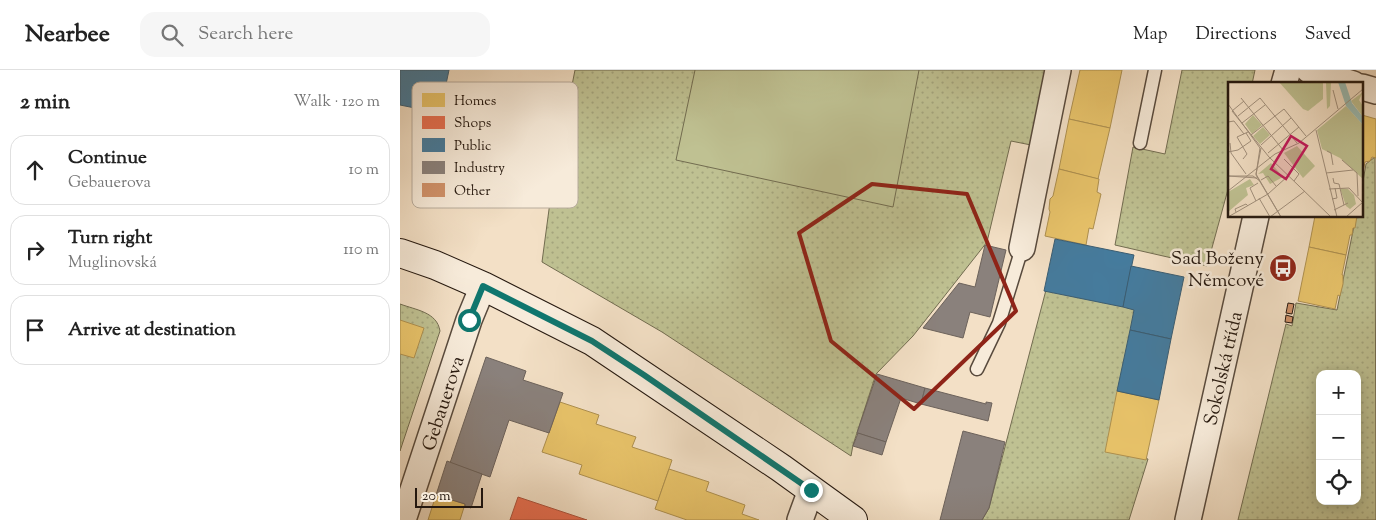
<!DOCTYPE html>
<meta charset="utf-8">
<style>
:root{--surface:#fff;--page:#f6f6f6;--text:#222;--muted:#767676;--line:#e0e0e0}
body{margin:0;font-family:"Sorts Mill Goudy",serif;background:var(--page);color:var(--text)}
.controls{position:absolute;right:15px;bottom:15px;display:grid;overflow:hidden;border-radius:10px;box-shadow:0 2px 12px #0003}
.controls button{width:45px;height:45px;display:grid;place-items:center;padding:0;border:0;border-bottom:1px solid var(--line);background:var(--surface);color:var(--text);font:25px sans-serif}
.scale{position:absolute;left:15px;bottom:12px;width:68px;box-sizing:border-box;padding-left:5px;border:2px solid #25180f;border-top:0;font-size:14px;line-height:18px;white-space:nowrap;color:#25180f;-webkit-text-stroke:4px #f7ebda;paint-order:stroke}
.stop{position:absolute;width:15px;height:15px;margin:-11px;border:4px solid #0f766e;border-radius:50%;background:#fff}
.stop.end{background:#0f766e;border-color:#fff;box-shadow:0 1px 5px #0008}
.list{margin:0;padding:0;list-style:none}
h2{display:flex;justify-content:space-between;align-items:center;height:65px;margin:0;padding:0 20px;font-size:21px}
h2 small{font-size:16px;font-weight:400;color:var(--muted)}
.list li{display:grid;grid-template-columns:32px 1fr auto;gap:15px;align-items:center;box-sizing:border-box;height:70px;margin:0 10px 10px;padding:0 10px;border:1px solid var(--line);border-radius:15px}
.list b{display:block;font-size:19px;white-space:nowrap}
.list p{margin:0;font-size:16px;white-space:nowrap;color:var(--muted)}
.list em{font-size:16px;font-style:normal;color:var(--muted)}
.icon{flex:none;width:28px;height:28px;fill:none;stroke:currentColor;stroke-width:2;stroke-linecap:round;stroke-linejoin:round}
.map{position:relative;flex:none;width:976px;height:450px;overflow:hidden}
header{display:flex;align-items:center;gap:30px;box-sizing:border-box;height:70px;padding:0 25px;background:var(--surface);border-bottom:1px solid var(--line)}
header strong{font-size:24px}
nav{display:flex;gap:28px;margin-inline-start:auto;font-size:18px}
.search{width:350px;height:45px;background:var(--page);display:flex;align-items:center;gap:12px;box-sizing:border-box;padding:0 18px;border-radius:15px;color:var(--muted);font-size:19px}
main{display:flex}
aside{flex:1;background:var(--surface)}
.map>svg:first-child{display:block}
</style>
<header>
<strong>Nearbee</strong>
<div class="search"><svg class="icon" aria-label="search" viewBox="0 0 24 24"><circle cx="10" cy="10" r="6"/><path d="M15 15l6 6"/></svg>Search here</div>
<nav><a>Map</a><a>Directions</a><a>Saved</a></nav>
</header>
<main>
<aside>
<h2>2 min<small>Walk · 120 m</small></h2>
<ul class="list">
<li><svg class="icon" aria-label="ahead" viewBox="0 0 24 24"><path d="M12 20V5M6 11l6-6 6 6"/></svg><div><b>Continue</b><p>Gebauerova</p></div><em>10 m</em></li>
<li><svg class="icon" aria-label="right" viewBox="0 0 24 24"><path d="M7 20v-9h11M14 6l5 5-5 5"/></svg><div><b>Turn right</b><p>Muglinovská</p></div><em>110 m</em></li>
<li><svg class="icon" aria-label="arrive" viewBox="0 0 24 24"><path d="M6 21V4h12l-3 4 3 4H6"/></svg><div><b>Arrive at destination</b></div></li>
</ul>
</aside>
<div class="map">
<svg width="976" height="450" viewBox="0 0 976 450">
<defs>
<pattern id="grass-dots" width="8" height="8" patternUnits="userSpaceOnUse" patternTransform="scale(1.25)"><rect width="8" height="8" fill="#bfc192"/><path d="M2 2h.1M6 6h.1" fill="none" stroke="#a4a57d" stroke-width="1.8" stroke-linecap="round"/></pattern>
</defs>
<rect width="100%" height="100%" fill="#f3e0c6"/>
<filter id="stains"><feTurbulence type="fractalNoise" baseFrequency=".004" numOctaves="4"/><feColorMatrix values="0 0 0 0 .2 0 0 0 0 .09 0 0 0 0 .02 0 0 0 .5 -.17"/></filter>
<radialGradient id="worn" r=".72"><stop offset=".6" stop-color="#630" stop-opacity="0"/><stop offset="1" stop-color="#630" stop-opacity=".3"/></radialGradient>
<g fill="url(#grass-dots)" stroke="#726c50" fill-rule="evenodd">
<path d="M175,0h471l-15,75 -20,-4 -24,101 -74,94 -37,38 -23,71 -2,11 -189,-124 -120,-70 10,-75z"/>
<path d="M782,0h73l-3,14h-22v98l-23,84 -92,-21 18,-98 32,7z"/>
<path d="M975,87l1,363h-138l48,-196 6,2 4,-23 41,7 19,-94h6v-29l4,-23zM920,304h37v127h-37z"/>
<path d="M646,220l90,19 -28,141 40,9 -19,61h-147l7,-12z"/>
<path d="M0,234c16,6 37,8 40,27l-40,120z"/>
</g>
<path fill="#bfc192" stroke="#726c50" d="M295,0h224l-26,137 -217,-47z"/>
<g fill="#e9c46a" stroke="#ae904f">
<path d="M680,0h42l-12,58 -41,-9z"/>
<path d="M962,45l14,4v39l-4,-1 -2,4 -5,1 -3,16z"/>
<path d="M669,49l41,9 -12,51 -39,-10z"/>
<path d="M659,99l40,10 -2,13 4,2 -8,35 -4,-1 -3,17 -41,-9 5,-24 -1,-3 1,-10 3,-3z"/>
<path d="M915,146h42l-2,12h-2l-1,7h-2l-4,20 -37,-8z"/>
<path d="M909,177l37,8 -4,20h1v9l-3,12 -2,-1 -3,14 -37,-8z"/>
<path d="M0,250l24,8 -10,30 -14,-4z"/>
<path d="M717,321l42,9 -13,60 -41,-8z"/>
<path d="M160,332l39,13 -3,9 40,13 -4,10 40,13 -14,41 -79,-27 3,-9 -40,-13z"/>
<path d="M269,399l40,13 -3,9 39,14 -3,9 17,6h-72l-32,-11z"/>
<path d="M36,425l29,9 -5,16h-32z"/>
</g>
<path fill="#e76f51" stroke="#ad553d" d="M118,427l69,23h-77z"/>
<g fill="#457b9d" stroke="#3b5d72">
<path d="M0,0h49l-9,43 -40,-8z"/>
<path d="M655,169l79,16 -11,52 -79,-16z"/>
<path d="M731,196l53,11 -13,62 -41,-9 4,-20 -11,-3z"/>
<path d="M730,260l41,9 -12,61 -42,-9z"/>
</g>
<g fill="#8a817c" stroke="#6c625b">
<path d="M585,175l21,5 -16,67 -20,-5 -7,26 -40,-10 36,-45 16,4z"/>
<path d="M86,287l40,14 -3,9 40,13 -14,40 -40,-13 -19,57 -40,-14z"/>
<path d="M477,304l48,14 -4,16 -20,-6 -15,44 -29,-9z"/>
<path d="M525,318l61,16v-2l6,1 -4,18 -67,-17z"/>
<path d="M563,361l42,11 -16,66 -7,12h-42z"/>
<path d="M458,363l28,9 -4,13 -29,-9z"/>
<path d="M47,391l35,13 -11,34 -6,-2v-2l-29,-9z"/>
</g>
<g fill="#d1926a" stroke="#25180f">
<path d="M888,233l6,1 -2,10 -6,-1z"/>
<path d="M886,245l7,2 -1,6 -7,-1z"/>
</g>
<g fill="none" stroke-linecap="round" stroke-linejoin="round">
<g stroke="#584a3d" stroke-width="15">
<g id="lane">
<path d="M740,73l15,-73"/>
<path d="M577,299l22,-46 23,-75"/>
</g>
</g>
<g stroke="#584a3d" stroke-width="28">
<g id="street">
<path d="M909,0l44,14"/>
<path d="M884,14l4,-14"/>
<path d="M962,17l14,4"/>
<path d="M622,178l36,-178"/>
<path d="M3,450l66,-200 14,-34"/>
<path d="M400,450l11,-30"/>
<path d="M788,450l68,-304"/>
</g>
</g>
<g stroke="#25180f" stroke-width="30">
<path id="secondary" d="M0,183l35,12 48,21 109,55 189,127 72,52"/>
</g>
<use href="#lane" stroke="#f7ebda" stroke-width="12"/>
<use href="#street" stroke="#f7ebda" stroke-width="25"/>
<use href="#secondary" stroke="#f7ebda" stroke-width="28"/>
</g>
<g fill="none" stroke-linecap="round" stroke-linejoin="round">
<path stroke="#0f766e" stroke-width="6" d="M69,250l14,-34 109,55 52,34 167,115"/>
</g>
<path fill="none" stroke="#8f2418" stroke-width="4" stroke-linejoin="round" d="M472,114l95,10 49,117 -102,98 -83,-68 -32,-108z"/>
<defs>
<g id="bus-disc" transform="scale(1.4375)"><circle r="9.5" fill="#8f2418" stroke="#f7ebda"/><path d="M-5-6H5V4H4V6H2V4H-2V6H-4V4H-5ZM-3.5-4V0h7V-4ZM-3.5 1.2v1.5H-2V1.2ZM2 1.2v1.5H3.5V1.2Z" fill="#fff"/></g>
</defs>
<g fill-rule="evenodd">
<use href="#bus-disc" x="883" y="198"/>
</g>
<g text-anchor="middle" stroke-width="5" stroke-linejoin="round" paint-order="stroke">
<g font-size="19" fill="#25180f" stroke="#f7ebda" text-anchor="end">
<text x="864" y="194">Sad Boženy<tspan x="864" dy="22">Němcové</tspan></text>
</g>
<g font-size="19" fill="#25180f" stroke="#f7ebda">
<text transform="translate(822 298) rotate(-77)" y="7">Sokolská třída</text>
<text transform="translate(42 333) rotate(-72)" y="7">Gebauerova</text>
</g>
</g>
<g transform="translate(828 12)">
<rect width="135" height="135" fill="#f3e0c6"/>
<path d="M135,10l-4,8 4,6v11l-12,-16zM25,33l9,10 -10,9 -7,-10zM35,45l7,8 -10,9 -7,-8zM69,64l18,20 -12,12 -19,-25zM43,81l12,14 -13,7 -7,-11 -5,1zM22,97l4,6 -8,3 2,7 -20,17v-20zM112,106l8,1 6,6 2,9 -6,5 -4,-3z" fill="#bfc192"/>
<path d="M51,0h44v17l-15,12 -5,-2zM98,0h5l-1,24 -3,3z" fill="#bfc192"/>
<path d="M118,24l17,19v54l-23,-21 -18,-9 -5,-19z" fill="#bfc192"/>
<path d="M66 79a6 6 0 1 1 12 0a6 6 0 1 1-12 0Z" fill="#bfc192"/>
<path d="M110,0h7l7,21 11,14v8l-17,-19z" fill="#9bbdb5"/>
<path fill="none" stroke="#a1907d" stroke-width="1" d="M105,8l5,19M13,16l42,52M16,19l-12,10 37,46 62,60M0,22l32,44 -4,27 25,42M10,34l22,-18 37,45M0,40l6,-1 10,13M14,41l23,-18M88,48l21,87M23,53l33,-26 22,27M2,61l1,10 15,21M33,63l30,-27M33,66l-5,26 25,43M99,69l4,2 2,12M0,70l10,-2 13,-9 -5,-8M40,71l31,-26M15,77l4,-5 -10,-17 11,-5M56,77l15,15 -5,7M114,78l15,13 1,23M98,91l27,-3M0,94l29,2M0,94h25l7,5M105,96l1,5 5,1 5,21M33,98l7,-4 8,10M101,107l20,-1 14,15M0,109l47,-37 24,-11 64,-54M31,116l11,19M104,117l5,-1 -2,-10M28,119l-6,-13 8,-5M106,128l14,-7M8,130l-1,-3 11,-5 2,2M0,135l40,-23 20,-18M42,135l35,-26M118,135l17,-15"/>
<path fill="#c2185b" fill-opacity="0.15" stroke="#c2185b" stroke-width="2.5" d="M63,54l16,10 -21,33 -15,-10z"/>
<rect width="135" height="135" fill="none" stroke="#25180f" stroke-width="2.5"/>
</g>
<rect x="12" y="12" width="166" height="126" rx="8" fill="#f7ebda" stroke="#b8ac9d" stroke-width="1"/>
<rect x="22" y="23" width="23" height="14" fill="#e9c46a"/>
<rect x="22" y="46" width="23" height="13" fill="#e76f51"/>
<rect x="22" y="68" width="23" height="14" fill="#457b9d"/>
<rect x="22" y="91" width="23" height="13" fill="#8a817c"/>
<rect x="22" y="113" width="23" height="14" fill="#d1926a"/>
<g font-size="14" fill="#25180f">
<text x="54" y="35">Homes</text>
<text x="54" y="57">Shops</text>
<text x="54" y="80">Public</text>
<text x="54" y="102">Industry</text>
<text x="54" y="125">Other</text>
</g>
<rect width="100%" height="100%" filter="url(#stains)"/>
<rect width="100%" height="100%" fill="url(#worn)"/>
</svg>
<div class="controls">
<button>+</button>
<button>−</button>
<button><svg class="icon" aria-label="locate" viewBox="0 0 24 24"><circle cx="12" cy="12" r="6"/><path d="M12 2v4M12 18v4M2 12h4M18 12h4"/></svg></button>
</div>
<div class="scale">20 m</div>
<div class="stop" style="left:69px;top:250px"></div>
<div class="stop end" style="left:411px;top:420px"></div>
</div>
</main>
